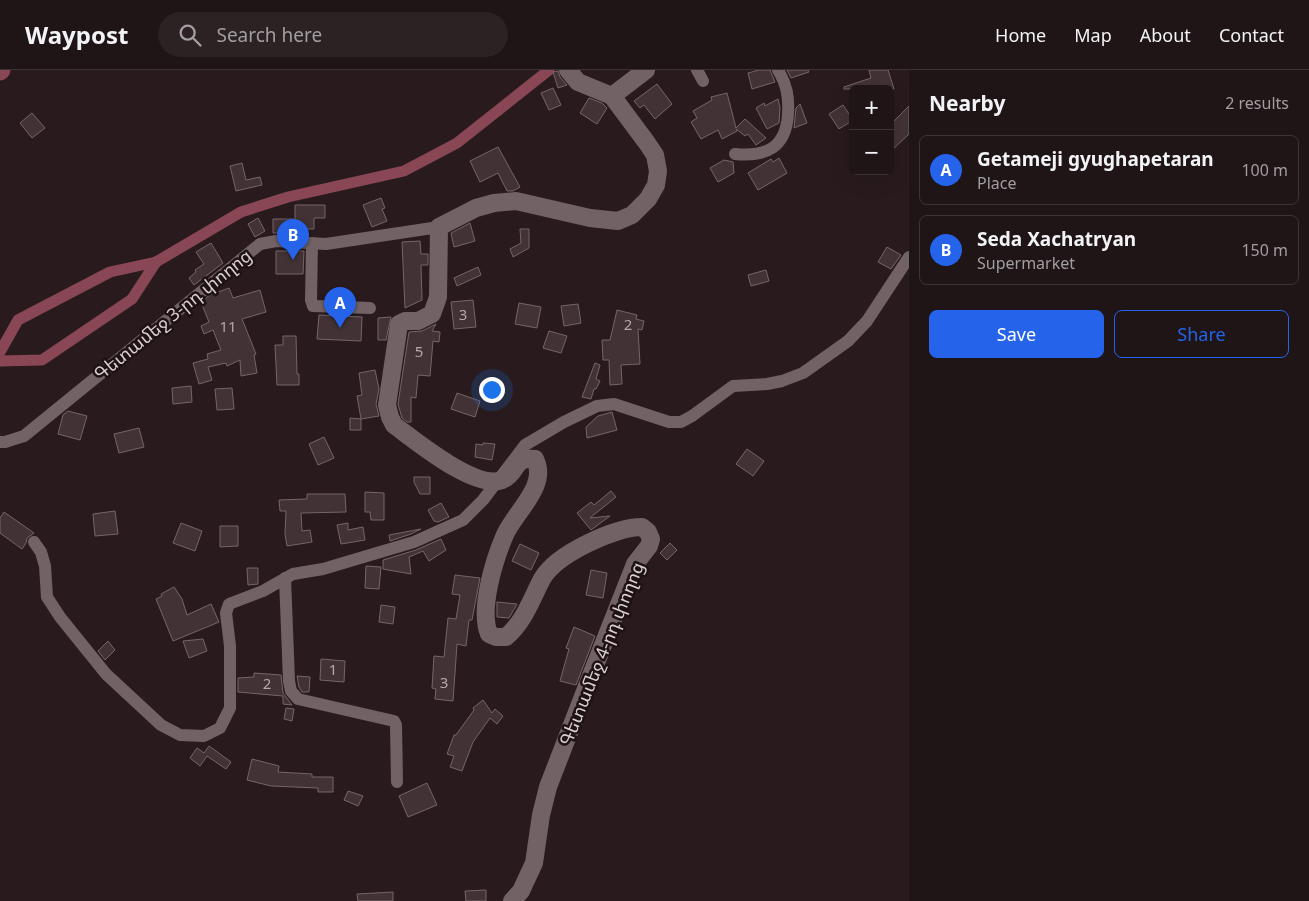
<!DOCTYPE html>
<meta charset="utf-8">
<style>
:root{--surface:#1f1416;--page:#2c2123;--text:#f1f3f6;--muted:#a19ea1;--line:#3c3335;--accent:#2563eb}
body{margin:0;font-family:"Noto Sans","Noto Sans Armenian",sans-serif;background:var(--page);color:var(--text)}
.controls{position:absolute;right:15px;top:15px;display:grid;overflow:hidden;border-radius:8px;box-shadow:0 5px 20px #0002}
.controls button{width:45px;height:45px;display:grid;place-items:center;padding:0;border:0;border-bottom:1px solid var(--line);background:var(--surface);color:var(--text);font:25px sans-serif}
.you{position:absolute;left:491px;top:319px;width:18px;height:18px;margin:-12px;border:4px solid #fff;border-radius:50%;background:#1a73e8;box-shadow:0 0 0 8px #1a73e833}
.badge{display:grid;place-items:center;width:32px;height:32px;border-radius:50%;background:var(--accent);color:#fff;font-size:16px;font-weight:700}
.pin{position:absolute;translate:-50% -41px;filter:drop-shadow(0 1px 2px #0008)}
.pin::after{content:'';position:absolute;top:26px;width:18px;height:15px;background:inherit;clip-path:polygon(0 0,100% 0,50% 100%)}
.list{margin:0;padding:0;list-style:none}
h2{display:flex;justify-content:space-between;align-items:center;height:65px;margin:0;padding:0 20px;font-size:21px}
h2 small{font-size:16px;font-weight:400;color:var(--muted)}
.list li{display:grid;grid-template-columns:32px 1fr auto;gap:15px;align-items:center;box-sizing:border-box;height:70px;margin:0 10px 10px;padding:0 10px;border:1px solid var(--line);border-radius:8px}
.list b{display:block;font-size:19px;white-space:nowrap}
.list p{margin:0;font-size:16px;white-space:nowrap;color:var(--muted)}
.list em{font-size:16px;font-style:normal;color:var(--muted)}
.actions{display:flex;gap:10px;padding:15px 20px}
.actions a{flex:1;padding:11px 0;border:1px solid var(--accent);border-radius:8px;text-align:center;font-size:18px;color:var(--accent)}
.actions .main{background:var(--accent);color:#fff}
.icon{flex:none;width:28px;height:28px;fill:none;stroke:currentColor;stroke-width:2;stroke-linecap:round;stroke-linejoin:round}
.map{position:relative;flex:none;width:909px;height:831px;overflow:hidden}
header{display:flex;align-items:center;gap:30px;box-sizing:border-box;height:70px;padding:0 25px;background:var(--surface);border-bottom:1px solid var(--line)}
header strong{font-size:24px}
nav{display:flex;gap:28px;margin-inline-start:auto;font-size:18px}
.search{width:350px;height:45px;background:var(--page);display:flex;align-items:center;gap:12px;box-sizing:border-box;padding:0 18px;border-radius:28px;color:var(--muted);font-size:19px}
main{display:flex}
aside{flex:1;background:var(--surface)}
.map>svg:first-child{display:block}
</style>
<header>
<strong>Waypost</strong>
<div class="search"><svg class="icon" aria-label="search" viewBox="0 0 24 24"><circle cx="10" cy="10" r="6"/><path d="M15 15l6 6"/></svg>Search here</div>
<nav><a>Home</a><a>Map</a><a>About</a><a>Contact</a></nav>
</header>
<main>
<div class="map">
<svg width="909" height="831" viewBox="0 0 909 831">
<rect width="100%" height="100%" fill="#291b1d"/>
<g fill="none" stroke-linecap="round" stroke-linejoin="round">
<g stroke="#894655" stroke-width="11">
<path d="M0,282l18,-32 92,-48 46,-10 85,-50 47,-15 116,-26 53,-28 92,-73"/>
<path d="M0,291l42,-1 90,-61 24,-37"/>
</g>
<path stroke="#894655" stroke-width="19" d="M0,1l1,-1"/>
</g>
<g fill="#423235" stroke="#766568">
<path d="M759,0h11l5,12 -23,7 -4,-16z"/>
<path d="M787,0h21l1,2 -18,6z"/>
<path d="M869,0h19l6,19h-50v-2l27,-9z"/>
<path d="M558,1l2,6 7,8 -9,3 -5,-16z"/>
<path d="M657,14l15,20 -17,15 -11,-14 -4,3 -6,-7z"/>
<path d="M553,18l8,17 -12,5 -8,-17z"/>
<path d="M727,23l9,35 9,-9 21,19 -10,7 -8,-11 -3,2 -9,-7 1,2 -15,8 -4,-9 -17,9 -10,-17 6,-4 -4,-7 19,-11 -1,-3z"/>
<path d="M589,28l13,5 5,5 -10,16 -17,-11z"/>
<path d="M778,29l2,9 -1,15 -12,6 -11,-21 8,-5 1,3z"/>
<path d="M800,34l7,19 -13,5 2,-20z"/>
<path d="M843,35l10,15 -14,9 -10,-15z"/>
<path d="M909,36v28l-19,18v-27z"/>
<path d="M32,43l13,15 -13,10 -12,-15z"/>
<path d="M498,77l22,40 -7,4h-6l-9,-18 -18,9 -10,-21z"/>
<path d="M779,88l8,15 -29,17 -10,-17 23,-14 2,3z"/>
<path d="M724,90l9,2 1,11 -16,9 -8,-14z"/>
<path d="M242,93l4,17 14,-3 2,8 -26,6 -6,-25z"/>
<path d="M381,128l4,10 -3,1 5,12 -15,6 -9,-22z"/>
<path d="M295,135h30v13h-11v11h-28v4h-13v-14h22z"/>
<path d="M258,148l7,13 -10,6 -7,-13z"/>
<path d="M470,153l5,18 -21,6 -3,-14z"/>
<path d="M520,159h9v19l-16,9 -3,-8 11,-6z"/>
<path d="M420,171l1,13h7v11h-7l1,35 -17,8 -3,-66z"/>
<path d="M211,173l12,20 -29,22 -5,-7 7,-6 -1,-2 9,-6 -8,-12z"/>
<path d="M887,177l14,8 -10,14 -13,-7z"/>
<path d="M276,181h28l-1,23h-27z"/>
<path d="M478,197l3,8 -24,11 -3,-8z"/>
<path d="M766,200l3,11 -18,5 -3,-11z"/>
<path d="M229,218l4,10 27,-8 6,22 -24,7 14,35 -2,1 3,18 -16,3 -1,-16 -13,6 -1,-3 -18,4 4,13 -13,4 -6,-21 15,-4 -1,-5 14,-4 -8,-20 -9,4 -3,-8 8,-4 -8,-20 9,-7z"/>
<path d="M473,230l3,27 -22,2 -3,-27z"/>
<path d="M519,233l22,4 -4,21 -22,-4z"/>
<path d="M578,234l3,19 -17,3 -3,-20z"/>
<path d="M617,240l20,5 -1,4 8,2 -2,9 -4,-1 2,35 -19,1 1,19 -12,1 -1,-25h-6l-1,-20h8z"/>
<path d="M319,245l43,2 -1,24 -44,-2z"/>
<path d="M391,247l-5,23h-8v-22z"/>
<path d="M436,254l-4,7 8,1 -1,10 -6,-1 -3,35 -12,-1 -2,23 -5,-1v25h-4l-5,-4 -4,-14 11,-72 13,-1z"/>
<path d="M549,261l18,5 -6,17 -18,-5z"/>
<path d="M283,266h13l1,38h2v11h-22l-2,-40h8z"/>
<path d="M595,293l5,2 -4,14 4,2 -4,8h-2l-3,10 -9,-2z"/>
<path d="M375,300l4,19 -3,15 3,12 -18,3 -4,-23 5,-1 -3,-22z"/>
<path d="M191,316l1,16 -19,2 -1,-16z"/>
<path d="M232,318l2,21 -17,1 -2,-21z"/>
<path d="M457,323l23,8 -5,16 -24,-8z"/>
<path d="M68,341l19,5 -7,24 -22,-6 5,-19z"/>
<path d="M612,342l5,18 -30,8 -1,-11 12,-11z"/>
<path d="M350,348l11,1v11h-11z"/>
<path d="M139,358l5,19 -25,6 -5,-19z"/>
<path d="M324,367l10,21 -16,7 -9,-21z"/>
<path d="M483,373l12,1 -3,16 -17,-3 1,-13 7,1z"/>
<path d="M747,379l17,12 -11,15 -17,-12z"/>
<path d="M414,407h16v17h-10l-6,-12z"/>
<path d="M611,421l5,6 -26,21 20,-2 -19,14 -14,-17 14,-11 3,3z"/>
<path d="M365,422l19,1v27h-13l-1,-8h-5z"/>
<path d="M307,424h38l1,18 -45,1 1,18 8,-1 2,12 -25,4 -2,-12 1,-23h-6l-1,-11 28,-1z"/>
<path d="M441,433l8,14 -11,5 -4,-1 -6,-11z"/>
<path d="M115,441l3,23 -23,2 -2,-22z"/>
<path d="M4,442l30,21 -7,5 -1,5 -4,6 -22,-16v-15z"/>
<path d="M181,453l21,8 -7,20 -22,-8z"/>
<path d="M348,453v7l15,-3 2,13 -24,4 -4,-19z"/>
<path d="M220,456h18v20l-18,1z"/>
<path d="M421,459l-10,5 -21,7 -1,-6z"/>
<path d="M441,469l5,11 -17,11 -6,-10 -14,6 2,17 -28,-5v-9l33,-10z"/>
<path d="M670,473l7,7 -10,10 -7,-7z"/>
<path d="M520,474l19,9 -8,17 -19,-9z"/>
<path d="M366,496l15,1 -2,22 -14,-1z"/>
<path d="M247,498h11v16l-10,1z"/>
<path d="M591,500l16,3 -4,25 -17,-3z"/>
<path d="M455,505l25,3 -8,42h-3l-3,26 -9,-2 -4,57 -18,-2 1,-10 -4,-1 2,-32 10,1 4,-39 8,1 4,-24 -8,-1z"/>
<path d="M174,517l8,12 5,16 24,-11 8,18 -46,19 -17,-42 6,-3 -1,-2z"/>
<path d="M497,532l20,2 -8,14 -12,-1z"/>
<path d="M381,535l14,2 -2,17 -14,-2z"/>
<path d="M574,557l21,9 -19,49 -16,-4 9,-32 -3,-1z"/>
<path d="M203,569l4,12 -18,7 -6,-17z"/>
<path d="M108,571l7,9 -10,10 -7,-9z"/>
<path d="M321,589l24,2 -1,21 -24,-2z"/>
<path d="M254,603l27,2 2,18 9,12 -9,-1v-8l-45,-4v-14l16,-1z"/>
<path d="M297,606l13,1 -1,15h-7l-3,-5z"/>
<path d="M483,630l9,13 3,-4 8,7 -6,8 -7,-6 -17,24 -11,29 -12,-4 4,-11 -7,-2 7,-19h2l18,-25 -1,-2z"/>
<path d="M286,638l8,1 -2,12 -8,-2z"/>
<path d="M209,676l22,16 -5,7 -19,-13 -7,10 -10,-8 7,-10 7,5z"/>
<path d="M252,689l27,7 -1,6 34,2v3h21v15h-15v-4l-47,-2 -24,-6z"/>
<path d="M427,713l10,22 -29,12 -9,-21z"/>
<path d="M348,721l15,5 -5,10 -14,-6z"/>
<path d="M486,820v11h-20l-1,-10z"/>
<path d="M393,822v9h-35l-1,-7z"/>
</g>
<g fill="none" stroke-linecap="round" stroke-linejoin="round">
<g stroke="#736265" stroke-width="12">
<path d="M697,0l6,11"/>
<path d="M735,84c31,3 51,-6 53,-40 1,-17 -1,-29 -10,-44"/>
<path d="M312,173l-1,57 2,6 57,2"/>
<path d="M0,372h5l19,-6 236,-192 16,-3 50,3 113,-17"/>
<path d="M34,472l7,10 4,14 2,31 13,20 46,57 55,51 19,10 24,1 16,-8 10,-20v-62l-4,-33 3,-9 34,-13 30,-17 30,-5 91,-27 49,-22 20,-20 42,-55 39,-23 33,-16 17,-2 55,18h12l11,-6 41,-30 34,-2 15,-3 21,-8 45,-32 19,-20 42,-64"/>
<path d="M285,508l4,103 2,10 7,8 96,22 2,4 1,57"/>
</g>
<g stroke="#736265" stroke-width="18">
<path d="M568,0l10,12 34,14"/>
<path d="M612,26l34,-26"/>
<path d="M512,831l9,-10 13,-28 7,-48 7,-28 46,-119 41,-104 14,-18 2,-7 -3,-7 -6,-5c-27,0 -86,27 -100,52 -11,21 -18,43 -36,58h-10l-7,-3c-10,-25 5,-73 15,-97 9,-24 45,-50 31,-78 -22,-3 -17,15 -33,21 -27,10 -86,-39 -108,-55l-4,-8 -3,-12 12,-81 6,-3h13l14,-7 6,-17 1,-70 37,-19 18,-5 22,-2 74,17 28,3 14,-6 16,-16 8,-14 2,-14 -3,-16 -8,-12 -35,-47"/>
</g>
</g>
<g text-anchor="middle" stroke-width="5" stroke-linejoin="round" paint-order="stroke">
<g font-size="15" fill="#b2a7a9">
<text x="463" y="250">3</text>
<text x="628" y="260">2</text>
<text x="228" y="262">11</text>
<text x="419" y="287">5</text>
<text x="333" y="605">1</text>
<text x="444" y="618">3</text>
<text x="267" y="619">2</text>
</g>
<g font-size="18" fill="#d8ced0" stroke="#1f1214">
<text transform="translate(173 245) rotate(-39)" y="6">Գետամեջ 3-րդ փողոց</text>
<text transform="translate(602 584) rotate(-68)" y="6">Գետամեջ 4-րդ փողոց</text>
</g>
</g>
</svg>
<div class="controls">
<button>+</button>
<button>−</button>
</div>
<div class="you"></div>
<div class="pin badge" style="left:340px;top:258px">A</div>
<div class="pin badge" style="left:293px;top:190px">B</div>
</div>
<aside>
<h2>Nearby<small>2 results</small></h2>
<ul class="list">
<li><span class="badge">A</span><div><b>Getameji gyughapetaran</b><p>Place</p></div><em>100 m</em></li>
<li><span class="badge">B</span><div><b>Seda Xachatryan</b><p>Supermarket</p></div><em>150 m</em></li>
</ul>
<div class="actions"><a class="main">Save</a><a>Share</a></div>
</aside>
</main>
